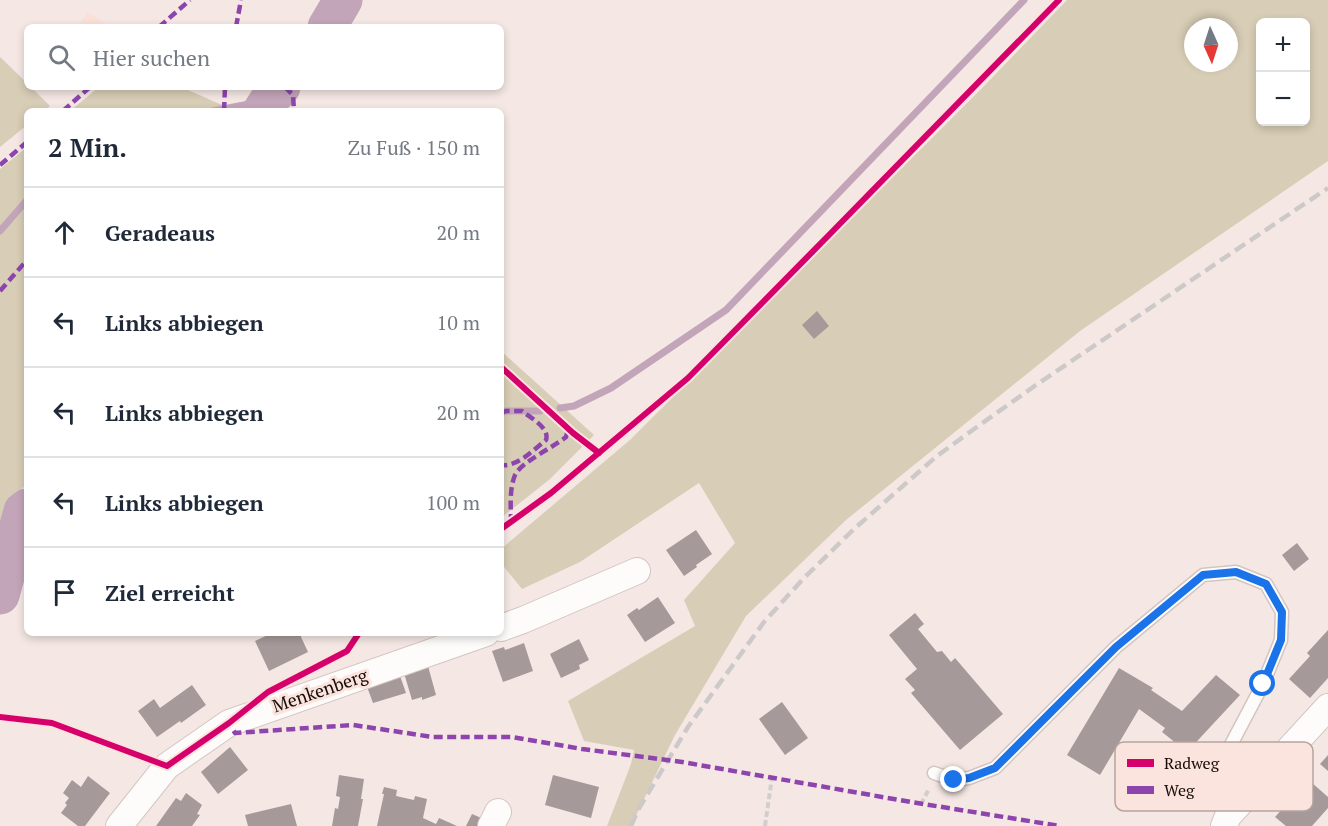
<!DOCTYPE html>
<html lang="de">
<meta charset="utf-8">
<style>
:root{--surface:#fff;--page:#f2f2f3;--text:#1f2937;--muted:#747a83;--line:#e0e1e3}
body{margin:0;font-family:"PT Serif",serif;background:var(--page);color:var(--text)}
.controls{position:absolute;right:18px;top:18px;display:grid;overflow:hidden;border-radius:9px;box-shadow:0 3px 9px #0003}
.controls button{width:54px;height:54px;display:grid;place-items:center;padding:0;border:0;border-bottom:2px solid var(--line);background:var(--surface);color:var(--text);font:30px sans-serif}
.compass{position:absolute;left:1184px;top:18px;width:54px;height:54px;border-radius:50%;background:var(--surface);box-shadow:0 3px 9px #0003;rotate:177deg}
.stop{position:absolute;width:18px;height:18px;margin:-14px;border:4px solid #1a73e8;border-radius:50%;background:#fff}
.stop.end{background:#1a73e8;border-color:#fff;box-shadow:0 2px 6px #0008}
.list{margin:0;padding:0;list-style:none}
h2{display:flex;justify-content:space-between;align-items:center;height:78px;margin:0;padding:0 24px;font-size:26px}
h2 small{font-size:20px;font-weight:400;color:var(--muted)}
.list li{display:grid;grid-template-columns:39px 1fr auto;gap:18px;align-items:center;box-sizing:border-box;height:90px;padding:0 24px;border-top:2px solid var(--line)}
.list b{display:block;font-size:22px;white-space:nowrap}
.list em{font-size:20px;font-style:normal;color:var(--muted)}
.icon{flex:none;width:33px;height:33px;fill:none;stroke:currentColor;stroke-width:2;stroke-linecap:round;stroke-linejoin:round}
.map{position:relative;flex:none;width:1328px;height:826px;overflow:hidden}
.search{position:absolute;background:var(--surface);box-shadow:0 3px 9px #0003;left:24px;top:24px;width:480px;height:66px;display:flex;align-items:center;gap:15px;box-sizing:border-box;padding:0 21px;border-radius:9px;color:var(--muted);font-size:22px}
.panel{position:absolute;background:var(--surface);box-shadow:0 3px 9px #0003;left:24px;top:108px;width:480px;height:528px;border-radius:9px}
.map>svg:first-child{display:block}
</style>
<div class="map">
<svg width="1328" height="826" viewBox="0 0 1328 826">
<rect width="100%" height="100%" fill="#f5e8e4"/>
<path fill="#fae0d8" d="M88,12l23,15h-34z"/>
<g fill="#d8ceb7" fill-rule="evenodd">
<path d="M1067,0h261v161l-248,170 -234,189 -100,96 -71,119 -44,91h-24l24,-62 3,-14 -50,-9 -16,-40 127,-75 -11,-26 51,-57 -36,-60 -119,79 -58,27 -21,-26v-14l130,-110 353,-353zM1260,22h46v100h-46zM1193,27h36v36h-36z"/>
<path d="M0,57l27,26v4h4l19,19 -6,5h-17v14l-27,22z"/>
<path d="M99,87h82l55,24h-166z"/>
<path d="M27,147v338l-16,11 -11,44v-371z"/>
<path d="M501,351l93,84 -44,44 -49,39z"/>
</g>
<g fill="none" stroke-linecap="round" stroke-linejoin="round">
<g stroke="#c3a5b9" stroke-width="7">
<path d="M213,111l56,-11"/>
<path d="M0,231l27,-31"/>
<path d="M560,408l14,-2 37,-18 115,-78 298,-310"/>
<path d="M501,413l5,-2h34"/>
<path d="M23,511h4"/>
</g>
<g stroke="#c3a5b9" stroke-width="39">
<path d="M327,27l16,-27"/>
<path d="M262,111l7,-11 12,-13"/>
<path d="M0,595l23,-84 4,-3"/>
</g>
</g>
<g fill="#a69999">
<path d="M817,311l12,15 -15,13 -12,-14z"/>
<path d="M696,530l16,24 -16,11 1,2 -13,9 -18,-26z"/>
<path d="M1297,543l12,16 -15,12 -12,-16z"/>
<path d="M658,597l17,26 -30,19 -18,-27 10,-7 2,2z"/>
<path d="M915,613l9,11 -6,5 19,23 5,-1 9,11 4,-4 48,56 -43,36 -49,-57 4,-3 -10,-11 12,-10 -28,-34z"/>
<path d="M1328,630v48l-18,20 -21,-19 21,-23 -3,-3z"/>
<path d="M272,633h31l-2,4 7,15 -39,19 -14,-30z"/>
<path d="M579,639l10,21 -10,5 1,4 -19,9 -11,-24z"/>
<path d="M524,643l9,28 -30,11 -11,-31 12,-4 1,3z"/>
<path d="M428,666l8,29 -14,5v-3l-10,3 -8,-27z"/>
<path d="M1119,668l34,20 -2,2 31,21 34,-36 24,20 -53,57 -25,-20 3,-4 -26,-19 -39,66 -33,-20z"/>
<path d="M399,673l7,20 -33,10 -7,-19z"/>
<path d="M192,685l14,20 -25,18 -1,-2 -23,16 -19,-26 16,-12 6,9z"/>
<path d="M782,702l26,36 -23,17 -26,-36z"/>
<path d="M230,747l18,23 -30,24 -17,-22z"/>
<path d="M1328,755v16l-8,-7z"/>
<path d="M339,775l25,4 -3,20h2l-5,27h-26l3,-18 3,1 2,-12 -4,-1z"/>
<path d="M553,775l46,12 -8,31 -46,-13z"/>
<path d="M88,776l22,17 -25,33h-7l-17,-13 6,-8 -2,-2 4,-5 -6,-5 9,-13 9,7z"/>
<path d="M1311,782l17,15v11l-16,18h-26l-11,-9 10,-11 2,2z"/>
<path d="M384,787l13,3 -1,6 18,4 1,-4 12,3 -4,19 13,6 3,-6 18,8h-80l7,-32h-2z"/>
<path d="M186,793l16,12 -5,9 3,1 -8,11h-36l20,-28 5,3z"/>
<path d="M291,804l6,22h-49l-3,-11z"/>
<path d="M472,814l14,6 -3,6h-17z"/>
</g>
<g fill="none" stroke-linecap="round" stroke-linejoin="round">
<g stroke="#d2c5c2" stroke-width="15">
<path id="service" d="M934,773l20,7 15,-2 26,-10 121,-121 87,-72 33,-3 30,12 16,28 -1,28 -18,44 -38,72 -7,48 9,15"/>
</g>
<g stroke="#d2c5c2" stroke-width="28">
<g id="minor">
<path d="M501,628l22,-8 114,-49"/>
<path d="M119,826l48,-60 62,-43 257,-90"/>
<path d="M491,826l7,-14"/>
<path d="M1224,826l4,-10 100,-109"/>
</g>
</g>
<g stroke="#d2cecd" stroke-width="4" stroke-dasharray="6 3" stroke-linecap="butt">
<path d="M921,804l8,-15"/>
<path d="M765,826l7,-49"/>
</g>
<use href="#service" stroke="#fefcfb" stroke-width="12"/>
<use href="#minor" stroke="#fefcfb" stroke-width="26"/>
<path stroke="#cdc9c9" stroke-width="4.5" stroke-dasharray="12 6" stroke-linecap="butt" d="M631,826l7,-16 50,-83 76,-105 39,-43 51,-50 83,-73 37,-27 62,-44 292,-197"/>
<g stroke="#8e44ad" stroke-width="4.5" stroke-dasharray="9 4.5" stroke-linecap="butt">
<path d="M159,27l31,-27"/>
<path d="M236,27l5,-27"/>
<path d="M285,87l8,8 1,16"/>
<path d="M63,111l27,-24"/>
<path d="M224,111l1,-24"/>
<path d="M0,165l27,-23"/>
<path d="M0,291l27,-31"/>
<path d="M501,413l5,-2h16c9,7 28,17 24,29 -13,10 -28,27 -45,25"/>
<path d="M511,523c0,-16 -2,-33 4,-48 6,-13 39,-28 51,-38l1,-4 -1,-7"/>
<path d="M233,721l-4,2 6,10 118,-8 80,12h79l70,12 100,13 229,40 149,24"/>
</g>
<g stroke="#fbe4de" stroke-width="10">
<g id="cycleway">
<path d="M501,367l72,66 26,20"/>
<path d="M501,529l50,-36 137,-115 140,-142 231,-236"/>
<path d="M0,717l52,6 115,43 62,-43 39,-31 79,-41 12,-18"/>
</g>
</g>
<use href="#cycleway" stroke="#d6006c" stroke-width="6"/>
</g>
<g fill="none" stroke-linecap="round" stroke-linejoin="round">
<path stroke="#1a73e8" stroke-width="8" d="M954,780l15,-2 26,-10 121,-121 87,-72 33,-3 30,12 16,28 -1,28 -18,44"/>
</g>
<g text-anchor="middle" stroke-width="6" stroke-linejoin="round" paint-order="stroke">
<g font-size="18" fill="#170b08" stroke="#fbe4de">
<text transform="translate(320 691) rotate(-19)" y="6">Menkenberg</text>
</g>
</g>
<rect x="1115" y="742" width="198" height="69" rx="9" fill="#fbe4de" stroke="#b7a39e" stroke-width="1.5"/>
<rect x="1127" y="759" width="27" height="8" fill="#d6006c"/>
<rect x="1127" y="786" width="27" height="8" fill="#8e44ad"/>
<g font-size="16" fill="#170b08">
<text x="1164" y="769">Radweg</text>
<text x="1164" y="796">Weg</text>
</g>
</svg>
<div class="controls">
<button>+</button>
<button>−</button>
</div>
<svg class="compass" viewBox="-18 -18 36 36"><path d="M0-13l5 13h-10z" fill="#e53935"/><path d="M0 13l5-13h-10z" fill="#747a83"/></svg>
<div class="stop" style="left:1263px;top:684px"></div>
<div class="stop end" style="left:954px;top:780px"></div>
<div class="search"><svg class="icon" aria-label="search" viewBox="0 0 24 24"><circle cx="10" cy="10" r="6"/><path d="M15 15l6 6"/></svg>Hier suchen</div>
<section class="panel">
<h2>2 Min.<small>Zu Fuß · 150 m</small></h2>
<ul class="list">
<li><svg class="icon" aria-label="ahead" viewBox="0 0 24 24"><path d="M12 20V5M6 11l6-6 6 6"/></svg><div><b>Geradeaus</b></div><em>20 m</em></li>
<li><svg class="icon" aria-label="left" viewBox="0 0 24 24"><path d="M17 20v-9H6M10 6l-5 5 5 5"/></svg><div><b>Links abbiegen</b></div><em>10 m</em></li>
<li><svg class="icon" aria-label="left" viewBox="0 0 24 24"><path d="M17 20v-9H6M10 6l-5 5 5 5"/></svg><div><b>Links abbiegen</b></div><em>20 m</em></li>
<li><svg class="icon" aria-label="left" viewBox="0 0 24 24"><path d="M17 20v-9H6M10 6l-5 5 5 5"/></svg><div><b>Links abbiegen</b></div><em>100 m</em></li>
<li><svg class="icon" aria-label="arrive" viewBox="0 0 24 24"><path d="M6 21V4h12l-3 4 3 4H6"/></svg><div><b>Ziel erreicht</b></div></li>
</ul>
</section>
</div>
